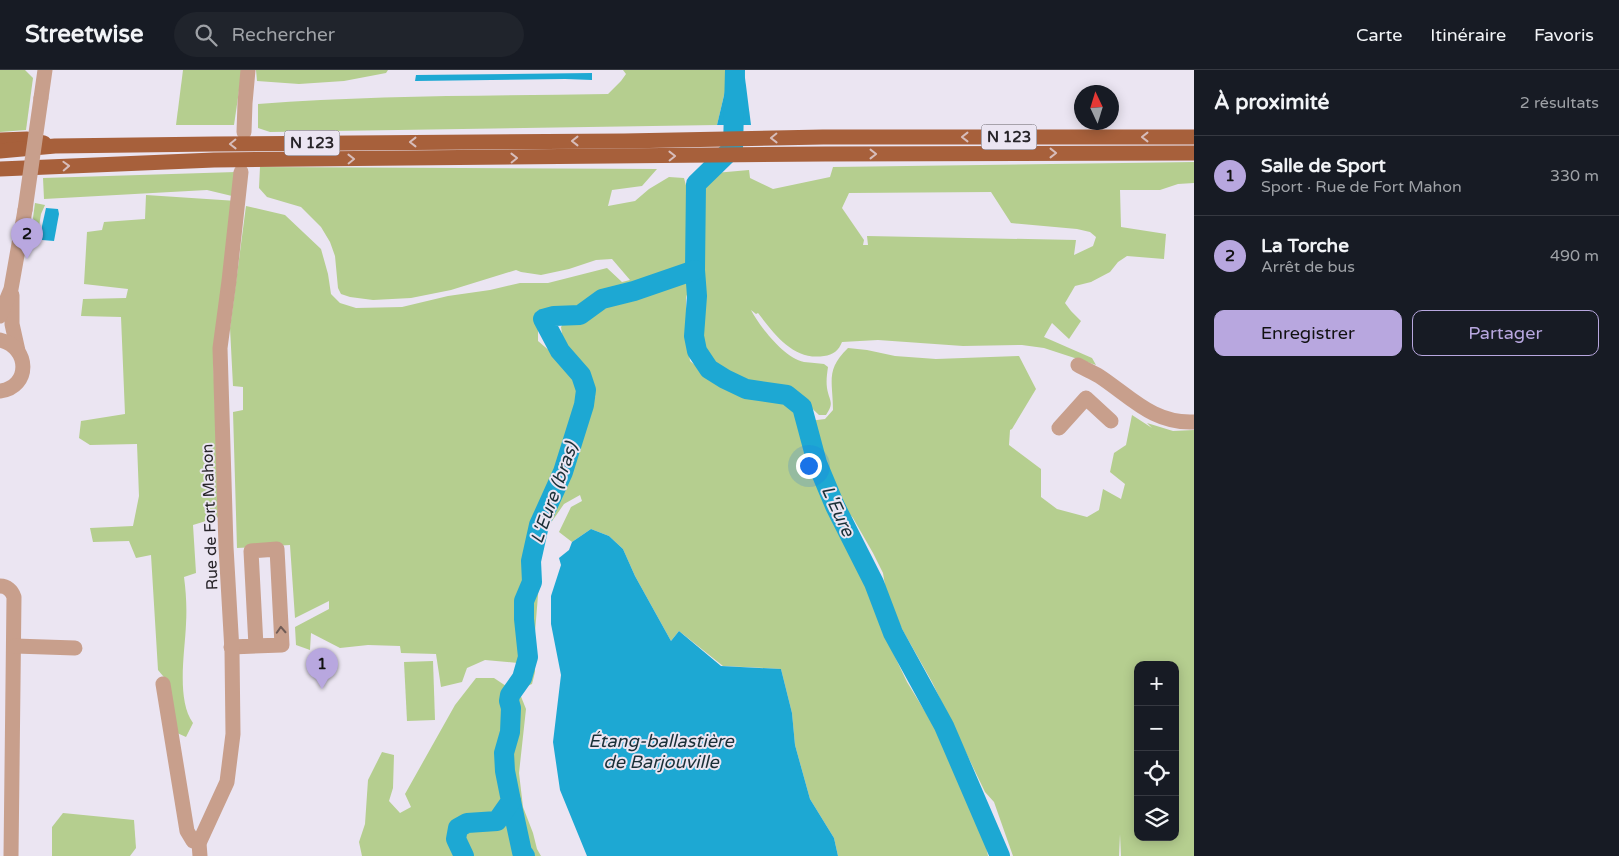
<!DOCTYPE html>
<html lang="fr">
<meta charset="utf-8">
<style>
:root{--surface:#171b24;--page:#20242c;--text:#f1f3f6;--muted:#9ea1a6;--line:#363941;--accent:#b8a7df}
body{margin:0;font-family:"Varela Round",sans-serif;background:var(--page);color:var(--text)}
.controls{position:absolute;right:15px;bottom:15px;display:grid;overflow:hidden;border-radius:10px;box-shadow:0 2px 12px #0003}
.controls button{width:45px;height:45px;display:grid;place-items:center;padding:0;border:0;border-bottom:1px solid var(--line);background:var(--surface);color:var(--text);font:25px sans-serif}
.compass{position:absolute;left:1074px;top:15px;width:45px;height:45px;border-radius:50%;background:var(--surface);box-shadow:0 2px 12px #0003;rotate:356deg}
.you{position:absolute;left:808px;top:395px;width:18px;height:18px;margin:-12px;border:4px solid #fff;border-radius:50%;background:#1a73e8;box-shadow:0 0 0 8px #1a73e833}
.badge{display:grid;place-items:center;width:32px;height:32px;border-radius:50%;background:var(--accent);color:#111;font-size:16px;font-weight:700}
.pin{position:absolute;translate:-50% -41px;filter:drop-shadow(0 1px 2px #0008)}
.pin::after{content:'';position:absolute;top:26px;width:18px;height:15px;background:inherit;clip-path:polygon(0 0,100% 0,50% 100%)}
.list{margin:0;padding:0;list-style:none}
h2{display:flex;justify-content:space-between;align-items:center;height:65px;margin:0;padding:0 20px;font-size:21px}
h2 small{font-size:16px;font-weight:400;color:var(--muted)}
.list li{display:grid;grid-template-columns:32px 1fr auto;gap:15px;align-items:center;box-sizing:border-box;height:80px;padding:0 20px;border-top:1px solid var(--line)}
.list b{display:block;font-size:19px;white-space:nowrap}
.list p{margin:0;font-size:16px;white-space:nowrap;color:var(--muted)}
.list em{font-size:16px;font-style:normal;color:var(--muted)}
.actions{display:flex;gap:10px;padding:15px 20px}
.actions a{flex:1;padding:11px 0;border:1px solid var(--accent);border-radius:10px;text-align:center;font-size:18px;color:var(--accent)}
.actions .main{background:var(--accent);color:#111}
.icon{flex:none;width:28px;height:28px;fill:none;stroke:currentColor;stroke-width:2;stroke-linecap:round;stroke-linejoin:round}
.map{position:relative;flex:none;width:1194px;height:786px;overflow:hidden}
header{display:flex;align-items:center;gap:30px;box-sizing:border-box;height:70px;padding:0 25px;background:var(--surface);border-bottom:1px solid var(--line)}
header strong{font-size:24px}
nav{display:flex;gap:28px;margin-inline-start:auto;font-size:18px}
.search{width:350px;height:45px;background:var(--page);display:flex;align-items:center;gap:12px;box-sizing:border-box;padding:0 18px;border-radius:28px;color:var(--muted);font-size:19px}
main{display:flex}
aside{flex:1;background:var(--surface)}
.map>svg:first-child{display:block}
</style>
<header>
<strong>Streetwise</strong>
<div class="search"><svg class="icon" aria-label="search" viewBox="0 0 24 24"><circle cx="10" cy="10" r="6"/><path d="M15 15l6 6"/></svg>Rechercher</div>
<nav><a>Carte</a><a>Itinéraire</a><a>Favoris</a></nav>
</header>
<main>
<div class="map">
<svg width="1194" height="786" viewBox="0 0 1194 786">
<rect width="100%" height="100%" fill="#ebe5f2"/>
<g fill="#b5ce8f" fill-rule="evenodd">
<path d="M0,0h25l8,8 -7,52 -26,2z"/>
<path d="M183,0h59l-8,55h-58z"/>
<path d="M256,0h132l-2,3 -42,8 -45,3 -42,-3z"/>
<path d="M623,0h107l-13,55 -447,7 -12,-4v-24c116,-9 233,-8 350,-10l13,-13 5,-7z"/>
<path d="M1194,92v21l-16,1 -18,6h-40l1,37 45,7 -2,25 -37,-3 -9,6 -8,10 -19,10 -16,4 -10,17 6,8 10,10 -12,18 -17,-16 -8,14 48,21 4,7 -52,-17 -22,-3 -59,1 -85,-6 -36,2c-3,8 -9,13 -18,14 -30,5 -49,-21 -66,-43l-2,1 -5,-4c9,17 33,48 53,52 7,1 14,1 20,2l4,3c-1,7 -2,14 -1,21 2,13 8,14 -1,27h-7l-19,-18 -19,-12 -45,-4 -17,-11 -17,-17 -2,-21 4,-25v-10l-5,-9 -1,-42 2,-60 15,-13 34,-3 1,8 23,11 57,-12 3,-10zM991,122l20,31 66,6 13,3 6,5 -3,9 -19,9 2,-15 -209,-4 1,9h-5l1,-5 -22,-32 7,-15z"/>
<path d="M260,97l397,2 -15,17 -30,4 -4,16 27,-5 14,-12 20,-12 15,1 6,23 -4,19 3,20 2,41 -5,17v34l4,29 24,20 24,12h16l29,6 13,10 24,76 32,62 35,93 20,42 47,77 29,72 5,25h-150l-4,-18 -24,-39 -15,-54 -3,-32 -11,-44 -58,-3 -44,-35 -8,10 -36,-65 -12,-27 -14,-13 -18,-7 -19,13 -13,-10 12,-25 11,-6 -2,-6 -16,9 -16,23 -7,32 -6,73v40l-3,12 -7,3 -7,-24 -33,-3 -18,8 -5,14 -21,5 -5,-33 -35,-1 -1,-7 -32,-1 -28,3 -29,-15 -1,17 -14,-5 -1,-18 34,-18v-8l-34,17 -5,-73 -53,3 -4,-136 10,-2v-23l-10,-1 -3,-58 16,-122 39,9 36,34 7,25 3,20 9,9 16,5 46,-1 46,-11 42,-6 30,-7h28l59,-15 15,14 8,-2 -18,-21 -16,1 -27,9 -28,6 -20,-3 -5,-2 -65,20 -40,8 -38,2 -23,-3 -9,-3 -3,-6 -3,-32 -5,-14 -9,-15 -20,-20 -34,-10 -8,-9zM538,240l30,6 -7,11 3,20 32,50 -24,-27 -34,-29z"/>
<path d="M236,102l-4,24 -25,-6 -163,9 -1,-21z"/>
<path d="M146,125l91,6 -24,152 6,164 -26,8 3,48 -12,4c2,15 3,31 2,47 -1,28 -10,75 7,99l-7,14 -11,-5 -7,-50 -10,-12 -7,-115 -15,3 -7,-17 -36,1 -3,-14 43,-2 6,-30 -2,-52 -47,1 -11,-7 2,-17 44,-7 -4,-97 -40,-1 2,-17 43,-1 2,-9 -44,-5 3,-52 15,-2 2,-8 41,-3z"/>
<path d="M35,133l10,2 -4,9 -4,25 -4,-21z"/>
<path d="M848,278l19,2 28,6 41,3 83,-3 17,33 -24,40 -2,1 -1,15 32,24v28l16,12 30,8 12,-7 4,-21 18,10 4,-15 -15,-12 4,-19 12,-8 6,-30 20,13 -5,-5 26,8 21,-1v426h-73l-1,-22 -1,22h-106l-19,-54 -9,-10 -53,-110 -30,-53 -15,-31 -4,-25 -10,-20 -20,-35 -20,-24 -12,-31 -5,-21 -7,-21 16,-2 8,-9c0,-28 -8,-40 15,-62zM1138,595h37v172h-37z"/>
<path d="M433,591l2,59 -28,1 -3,-59z"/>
<path d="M476,608h18l12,8v17l12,-14 8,20 -7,64 4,34 10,26 4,16 4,7h-179l-3,-14 6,-18 3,-44 14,-28 12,3 -1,33 -4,13 11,12 11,-6 -6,-13 50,-89z"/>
<path d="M63,743l71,7 2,28 -6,8h-78v-29z"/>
</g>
<g fill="#1da8d3">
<path d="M730,0h14l7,55h-34z"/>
<path d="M592,3v7l-27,-1 -150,2 1,-6z"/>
<path d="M46,138l12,1 1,5 -5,27 -12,-1v-14z"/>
<path d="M591,459l18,7 14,13 12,27 36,65 8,-10 42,35 60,3 11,44 3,32 15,54 24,39 4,18h-251l-27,-66 -7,-48 8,-67 -10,-51v-28l10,-31 -2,-7 10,-8 3,-8z"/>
</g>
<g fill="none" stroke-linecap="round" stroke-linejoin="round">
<g stroke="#1da8d3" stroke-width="20">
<path d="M735,0l-2,78 -37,36 -1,86 2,26 -3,40 3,15 12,18 16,10 21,10 41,6 15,12 15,56 18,43 39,77 19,50 51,93 56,130"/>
<path d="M511,731l11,51 3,4"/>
<path d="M464,786l-8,-17 2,-11 9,-5 30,-2 14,-20 -6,-30 -1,-18 6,-21 1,-24 -2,-7 1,-6 12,-17 6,-21 -4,-38v-18l8,-19 -1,-21 8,-36 24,-53 21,-67 2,-15 -5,-15 -21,-24 -17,-32 11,-3 26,-1 22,-16 32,-8 61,-21"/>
</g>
<g stroke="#c89f8c" stroke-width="15">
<path d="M41,28l4,-28"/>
<path d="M244,62l1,-29 3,-33"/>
<path d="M12,225v29l6,27"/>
<path d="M0,246l11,-27 14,-79"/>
<path d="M0,270c30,7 31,47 0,51"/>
<path d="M1078,295c7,4 14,7 21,11 32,21 54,48 95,46"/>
<path d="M1059,358l27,-30 25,23"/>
<path d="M0,516c7,0 12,5 14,11l-3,259"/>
<path d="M15,576l60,2"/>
<path d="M231,577l51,-2 -5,-96 -26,2 5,95"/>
<path d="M163,614l24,147 6,10 6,2"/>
<path d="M200,786l-1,-13 28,-61 6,-48 -1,-83 -6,-104 -6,-199 9,-67 12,-109"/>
</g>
<g stroke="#a7603b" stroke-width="15">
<path d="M0,70l27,-1 17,4"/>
<path d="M0,81l55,-5 160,-2 409,-3 199,-4h371"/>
<path d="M0,99l214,-9 611,-6 369,-1"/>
</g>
<path stroke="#c89f8c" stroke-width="15" d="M25,140l16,-112"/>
</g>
<defs><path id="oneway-chevron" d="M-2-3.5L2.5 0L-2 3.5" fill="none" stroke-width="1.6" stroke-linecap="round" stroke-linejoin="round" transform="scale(1.25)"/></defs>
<g stroke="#d7bdbb">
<use href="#oneway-chevron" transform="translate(965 67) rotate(180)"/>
<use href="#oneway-chevron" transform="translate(1145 67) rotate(180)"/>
<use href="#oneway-chevron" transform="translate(774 68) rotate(179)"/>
<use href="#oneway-chevron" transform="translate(575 71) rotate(180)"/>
<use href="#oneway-chevron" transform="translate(413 72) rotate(180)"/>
<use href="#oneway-chevron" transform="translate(233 74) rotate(179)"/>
<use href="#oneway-chevron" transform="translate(1053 83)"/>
<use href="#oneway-chevron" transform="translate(873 84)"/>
<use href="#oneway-chevron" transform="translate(672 86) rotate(-1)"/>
<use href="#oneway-chevron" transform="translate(514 88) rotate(-1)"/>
<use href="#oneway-chevron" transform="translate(351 89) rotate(-1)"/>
<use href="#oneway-chevron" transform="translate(66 96) rotate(-2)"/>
</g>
<use stroke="#6f5b56" href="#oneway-chevron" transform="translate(281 560) rotate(-93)"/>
<g text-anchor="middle" stroke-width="4" stroke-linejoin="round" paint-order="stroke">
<g fill="#ebe5f2" stroke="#625e65" stroke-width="1">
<rect x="981.5" y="54.5" width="55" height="25" rx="4"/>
<rect x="284.5" y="60.5" width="55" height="25" rx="4"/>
</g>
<g font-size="15" font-weight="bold" fill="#272429">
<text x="1009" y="72">N 123</text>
<text x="312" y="78">N 123</text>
</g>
<g font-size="16" fill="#272429" stroke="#ebe5f2">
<text transform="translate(209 447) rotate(-92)" y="6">Rue de Fort Mahon</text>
</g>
<g font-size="18" font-style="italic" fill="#1a2f37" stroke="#ebe5f2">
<text transform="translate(554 423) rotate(-70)" y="6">L'Eure (bras)</text>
<text transform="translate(838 441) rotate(65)" y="6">L'Eure</text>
<text x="661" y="677">Étang-ballastière<tspan x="661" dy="21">de Barjouville</tspan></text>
</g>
</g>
</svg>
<div class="controls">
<button>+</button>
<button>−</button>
<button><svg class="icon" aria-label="locate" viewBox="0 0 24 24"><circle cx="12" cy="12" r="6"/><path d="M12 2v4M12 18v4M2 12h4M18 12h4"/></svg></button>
<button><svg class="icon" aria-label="layers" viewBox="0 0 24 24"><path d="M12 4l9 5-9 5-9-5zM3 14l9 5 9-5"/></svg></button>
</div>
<svg class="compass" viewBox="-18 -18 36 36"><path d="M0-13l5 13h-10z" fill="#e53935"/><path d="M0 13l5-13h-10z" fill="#9ea1a6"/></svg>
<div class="you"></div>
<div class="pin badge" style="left:322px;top:619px">1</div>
<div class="pin badge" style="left:27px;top:189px">2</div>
</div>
<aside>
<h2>À proximité<small>2 résultats</small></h2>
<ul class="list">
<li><span class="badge">1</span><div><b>Salle de Sport</b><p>Sport · Rue de Fort Mahon</p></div><em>330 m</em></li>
<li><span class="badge">2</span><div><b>La Torche</b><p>Arrêt de bus</p></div><em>490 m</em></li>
</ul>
<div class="actions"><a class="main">Enregistrer</a><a>Partager</a></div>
</aside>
</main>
